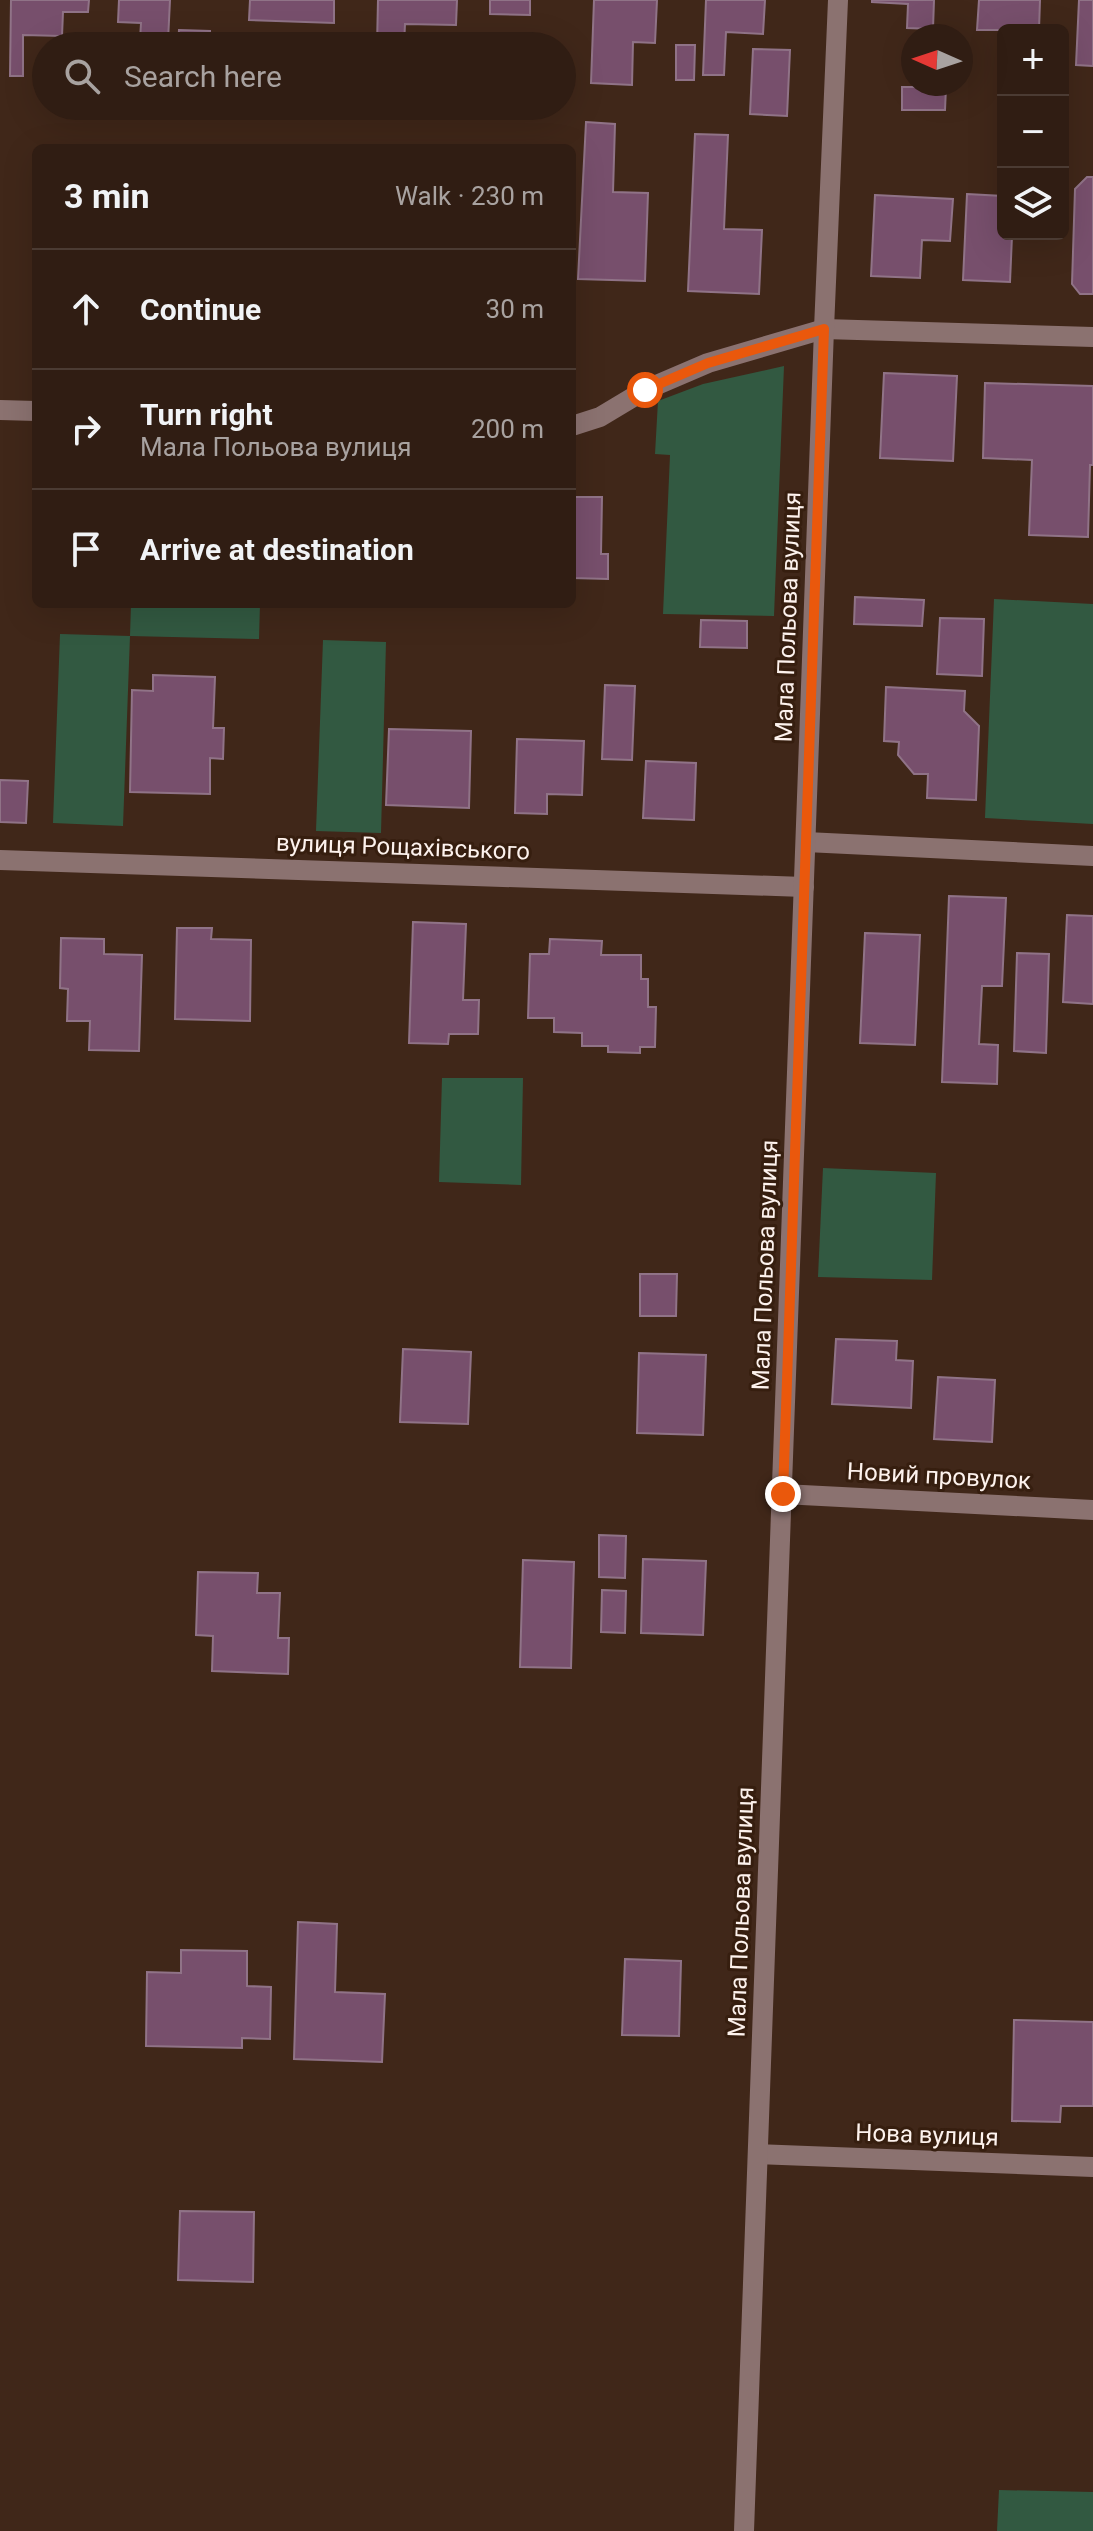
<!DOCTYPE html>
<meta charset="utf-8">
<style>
:root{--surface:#301d13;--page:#3c2a21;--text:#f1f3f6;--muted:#a8a2a0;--line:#4b3b33}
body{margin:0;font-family:Roboto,sans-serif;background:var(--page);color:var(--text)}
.controls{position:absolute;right:24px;top:24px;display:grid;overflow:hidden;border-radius:12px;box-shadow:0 8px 32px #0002}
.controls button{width:72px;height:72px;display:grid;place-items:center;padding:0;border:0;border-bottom:2px solid var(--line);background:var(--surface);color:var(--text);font:40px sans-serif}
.compass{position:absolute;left:901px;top:24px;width:72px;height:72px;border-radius:50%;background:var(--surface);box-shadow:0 8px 32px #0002;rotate:273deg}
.stop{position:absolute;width:24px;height:24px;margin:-18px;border:6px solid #ea580c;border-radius:50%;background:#fff}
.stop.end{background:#ea580c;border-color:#fff;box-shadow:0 2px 8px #0008}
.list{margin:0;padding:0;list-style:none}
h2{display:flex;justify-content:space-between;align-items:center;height:104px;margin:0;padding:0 32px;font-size:34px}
h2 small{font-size:26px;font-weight:400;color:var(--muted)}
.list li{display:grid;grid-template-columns:52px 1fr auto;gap:24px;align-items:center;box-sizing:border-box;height:120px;padding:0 32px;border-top:2px solid var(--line)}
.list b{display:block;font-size:30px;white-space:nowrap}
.list p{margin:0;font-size:26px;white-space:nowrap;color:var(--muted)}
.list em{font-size:26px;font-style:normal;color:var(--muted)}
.icon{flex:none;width:44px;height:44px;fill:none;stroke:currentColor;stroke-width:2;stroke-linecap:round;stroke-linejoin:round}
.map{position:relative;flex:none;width:1093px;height:2531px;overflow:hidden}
.search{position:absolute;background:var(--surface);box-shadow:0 8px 32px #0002;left:32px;top:32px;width:544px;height:88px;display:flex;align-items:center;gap:20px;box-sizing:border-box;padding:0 28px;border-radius:44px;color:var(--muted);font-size:30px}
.panel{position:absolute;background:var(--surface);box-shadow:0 8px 32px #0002;left:32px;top:144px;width:544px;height:464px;border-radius:12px}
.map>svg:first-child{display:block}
</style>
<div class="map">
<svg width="1093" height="2531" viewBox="0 0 1093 2531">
<rect width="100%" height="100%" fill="#402719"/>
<g fill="#325941">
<path d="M784,366l-10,250 -111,-2 7,-159 -15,-1 3,-53 45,-17z"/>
<path d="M994,599l99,5v220l-108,-6z"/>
<path d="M131,604h129l-1,35 -129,-3 -7,190 -70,-3 7,-189 70,2z"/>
<path d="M323,640l63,2 -5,191 -65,-2z"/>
<path d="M442,1078h81l-2,107 -82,-3z"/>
<path d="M823,1168l113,5 -4,107 -114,-3z"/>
<path d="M999,2490l94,2v39h-96z"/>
</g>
<g fill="#774f6c" stroke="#907387" stroke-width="2">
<path d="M11,0h78l-1,12h-25l-1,24 -39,-1v41h-13z"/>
<path d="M119,0h51l-2,41 -28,-1 1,-17 -23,-1z"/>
<path d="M250,0h84v23l-85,-3z"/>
<path d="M378,0h79l-1,25 -51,-1 -1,22h-27z"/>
<path d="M490,0h40v15l-40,-1z"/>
<path d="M594,0h63l-2,43 -22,-1 -1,43 -41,-2z"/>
<path d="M706,0h59l-2,34 -37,-2 -2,43h-21z"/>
<path d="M872,0h62l-1,29 -26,-1 1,-24 -36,-2z"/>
<path d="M979,0h61l-1,30h-62z"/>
<path d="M1079,0h14v66l-17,-1z"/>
<path d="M179,30l31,1v15h-32z"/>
<path d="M676,45h19l-1,35h-18z"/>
<path d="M753,49l37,1 -3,66 -37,-2z"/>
<path d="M902,87h44l-1,23h-43z"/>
<path d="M586,122l29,2 -2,68 35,1 -3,88 -67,-2z"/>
<path d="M695,134l33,1 -4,94 38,1 -3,64 -71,-3z"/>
<path d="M1087,177h6v117h-13l-8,-10 3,-95z"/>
<path d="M967,194l36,2v38h50v3l-41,-1 -2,46 -47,-2z"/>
<path d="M875,195l78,4 -3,42 -28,-1 -2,38 -49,-2z"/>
<path d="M884,373l73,3 -4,85 -73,-3z"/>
<path d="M985,383l108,3v79h-3l-2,72 -59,-2 3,-75 -49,-2z"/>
<path d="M572,497h30l-1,57h7v25l-36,-1z"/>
<path d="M855,597l69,3 -2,26 -68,-2z"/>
<path d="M940,618l44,1 -2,57 -45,-2z"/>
<path d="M701,620l46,1v27l-47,-1z"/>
<path d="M153,675l62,2 -2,51h11l-1,31 -13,-1v36l-80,-2 2,-102 21,1z"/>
<path d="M605,685l30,1 -3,74 -30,-1z"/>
<path d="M886,687l79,4 -1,20 15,15 -3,74 -49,-2 1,-24h-14l-16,-19 1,-13 -15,-1z"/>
<path d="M389,729l82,2 -2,77 -83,-3z"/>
<path d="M517,739l67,2 -2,54 -35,-1v20l-32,-1z"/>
<path d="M646,761l50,2 -2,57 -51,-2z"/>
<path d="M0,780l28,1 -2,42 -26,-1z"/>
<path d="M949,896l57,2 -4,88h-20l-3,58 19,1 -1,39 -55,-2z"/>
<path d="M1067,915l26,1v88l-30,-2z"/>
<path d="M413,922l53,2 -3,76h16l-1,34h-29l-1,10 -39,-1z"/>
<path d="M177,928h35l-1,11 40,1 -1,81 -75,-2z"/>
<path d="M865,933l55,2 -5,110 -55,-2z"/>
<path d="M61,938l43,1v15l38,1 -3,96 -50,-1 1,-29h-23l1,-32 -8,-1z"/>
<path d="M550,939l52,2 -1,14h40v24h7v28h8l-1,40h-15v6l-32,-1v-6h-26v-13l-28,-1v-14h-26l2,-64h19z"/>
<path d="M1017,953l32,1 -3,99 -32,-2z"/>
<path d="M640,1274h37l-1,42h-36z"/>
<path d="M836,1339l61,2 -1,19 17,1 -2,47 -79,-4z"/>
<path d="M403,1349l68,3 -3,72 -68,-2z"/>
<path d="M639,1353l67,2 -3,80 -66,-2z"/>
<path d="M938,1377l57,3 -3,62 -58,-3z"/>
<path d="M599,1535l27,1 -1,42 -26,-1z"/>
<path d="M643,1559l63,2 -3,74 -62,-2z"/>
<path d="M523,1560l51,2 -3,106 -51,-1z"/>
<path d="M198,1572l60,1 -1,20h23l-2,45h11l-1,36 -76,-3 1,-35 -17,-1z"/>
<path d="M602,1590l24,1 -1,42 -24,-1z"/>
<path d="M298,1922l39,2 -2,68 50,2 -3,68 -88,-3z"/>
<path d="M181,1950l66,1v35l24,1 -1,52 -28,-1v10l-96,-2 1,-74 34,1z"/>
<path d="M625,1959l56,2 -2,75 -57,-1z"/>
<path d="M1014,2020l79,2v84h-32l-1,16 -48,-1z"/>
<path d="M180,2211l74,1 -1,70 -75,-2z"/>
</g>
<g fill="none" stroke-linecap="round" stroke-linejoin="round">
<g stroke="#8b7270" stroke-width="20">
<path d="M0,410l36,1"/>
<path d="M572,426l28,-9 45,-27 63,-27 116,-34 269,8"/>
<path d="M806,842l287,14"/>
<path d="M0,860l804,27"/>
<path d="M783,1494l310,16"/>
<path d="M758,2154l335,13"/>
<path d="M744,2531l80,-2202 14,-329"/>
</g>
</g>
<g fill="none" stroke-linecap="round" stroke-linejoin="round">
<path stroke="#ea580c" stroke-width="10" d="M645,390l63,-27 116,-34 -41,1165"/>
</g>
<g text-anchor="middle" stroke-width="6" stroke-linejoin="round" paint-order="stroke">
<g font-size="24" fill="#fdf2ed" stroke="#361e0f">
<text transform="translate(788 617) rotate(-88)" y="8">Мала Польова вулиця</text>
<text transform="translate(403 847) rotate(2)" y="8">вулиця Рощахівського</text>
<text transform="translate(765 1265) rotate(-88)" y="8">Мала Польова вулиця</text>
<text transform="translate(939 1476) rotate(3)" y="8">Новий провулок</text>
<text transform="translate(741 1912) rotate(-88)" y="8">Мала Польова вулиця</text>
<text transform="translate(927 2135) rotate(2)" y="8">Нова вулиця</text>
</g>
</g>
</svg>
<div class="controls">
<button>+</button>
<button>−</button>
<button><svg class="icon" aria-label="layers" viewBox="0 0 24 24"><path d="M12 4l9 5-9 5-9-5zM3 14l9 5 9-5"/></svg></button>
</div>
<svg class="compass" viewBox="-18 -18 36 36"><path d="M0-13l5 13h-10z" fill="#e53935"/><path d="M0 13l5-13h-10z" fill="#a8a2a0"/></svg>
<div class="stop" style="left:645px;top:390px"></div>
<div class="stop end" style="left:783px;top:1494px"></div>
<div class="search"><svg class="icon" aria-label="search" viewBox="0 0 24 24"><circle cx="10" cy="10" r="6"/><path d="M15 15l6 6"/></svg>Search here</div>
<section class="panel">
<h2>3 min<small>Walk · 230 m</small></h2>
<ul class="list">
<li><svg class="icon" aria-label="ahead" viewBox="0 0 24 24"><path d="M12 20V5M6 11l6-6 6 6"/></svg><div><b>Continue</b></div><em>30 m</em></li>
<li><svg class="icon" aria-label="right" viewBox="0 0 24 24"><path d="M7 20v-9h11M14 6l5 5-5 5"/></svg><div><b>Turn right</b><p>Мала Польова вулиця</p></div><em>200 m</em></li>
<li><svg class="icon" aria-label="arrive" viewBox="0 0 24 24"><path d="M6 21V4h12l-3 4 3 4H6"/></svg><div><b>Arrive at destination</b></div></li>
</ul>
</section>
</div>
